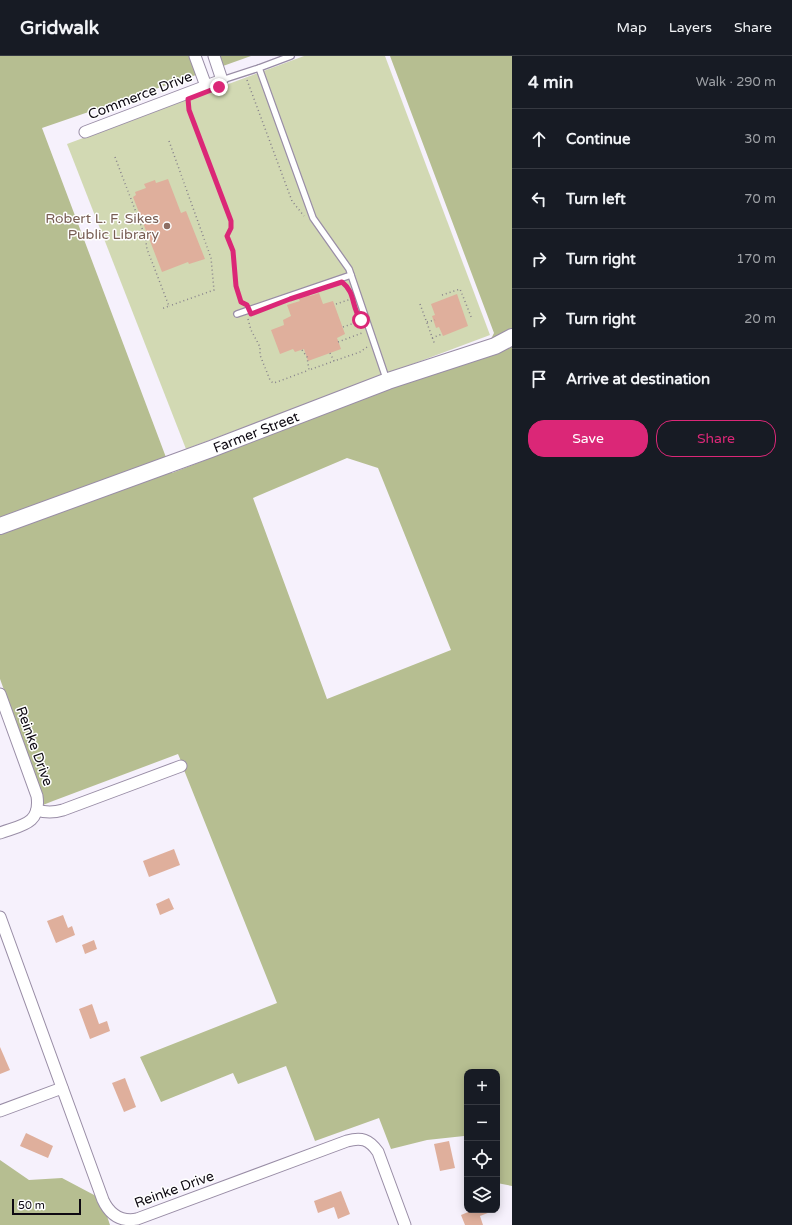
<!DOCTYPE html>
<meta charset="utf-8">
<style>
:root{--surface:#171b24;--page:#20242c;--text:#f1f3f6;--muted:#9ea1a6;--line:#363941;--accent:#db2777}
body{margin:0;font-family:"Varela Round",sans-serif;background:var(--page);color:var(--text)}
.controls{position:absolute;right:12px;bottom:12px;display:grid;overflow:hidden;border-radius:8px;box-shadow:0 2px 10px #0003}
.controls button{width:36px;height:36px;display:grid;place-items:center;padding:0;border:0;border-bottom:1px solid var(--line);background:var(--surface);color:var(--text);font:20px sans-serif}
.scale{position:absolute;left:12px;bottom:10px;width:69px;box-sizing:border-box;padding-left:4px;border:2px solid #0e0912;border-top:0;font-size:11px;line-height:14px;white-space:nowrap;color:#0e0912;-webkit-text-stroke:3px #fff;paint-order:stroke}
.stop{position:absolute;width:12px;height:12px;margin:-9px;border:3px solid #db2777;border-radius:50%;background:#fff}
.stop.end{background:#db2777;border-color:#fff;box-shadow:0 1px 4px #0008}
.list{margin:0;padding:0;list-style:none}
h2{display:flex;justify-content:space-between;align-items:center;height:52px;margin:0;padding:0 16px;font-size:17px}
h2 small{font-size:13px;font-weight:400;color:var(--muted)}
.list li{display:grid;grid-template-columns:26px 1fr auto;gap:12px;align-items:center;box-sizing:border-box;height:60px;padding:0 16px;border-top:1px solid var(--line)}
.list b{display:block;font-size:15px;white-space:nowrap}
.list em{font-size:13px;font-style:normal;color:var(--muted)}
.actions{display:flex;gap:8px;padding:12px 16px}
.actions a{flex:1;padding:9px 0;border:1px solid var(--accent);border-radius:16px;text-align:center;font-size:14px;color:var(--accent)}
.actions .main{background:var(--accent);color:#fff}
.icon{flex:none;width:22px;height:22px;fill:none;stroke:currentColor;stroke-width:2;stroke-linecap:round;stroke-linejoin:round}
.map{position:relative;flex:none;width:512px;height:1169px;overflow:hidden}
header{display:flex;align-items:center;gap:24px;box-sizing:border-box;height:56px;padding:0 20px;background:var(--surface);border-bottom:1px solid var(--line)}
header strong{font-size:19px}
nav{display:flex;gap:22px;margin-inline-start:auto;font-size:14px}
main{display:flex}
aside{flex:1;background:var(--surface)}
.map>svg:first-child{display:block}
</style>
<header>
<strong>Gridwalk</strong>
<nav><a>Map</a><a>Layers</a><a>Share</a></nav>
</header>
<main>
<div class="map">
<svg width="512" height="1169" viewBox="0 0 512 1169">
<rect width="100%" height="100%" fill="#f6f1fc"/>
<path fill="#d2d9b3" d="M304,0h81l105,279 -304,114 -119,-305z"/>
<g fill="#b6be91" fill-rule="evenodd">
<path d="M0,0h189l7,19 -154,53 125,332 -167,61z"/>
<path d="M219,0h32l-28,10z"/>
<path d="M390,0h122v276l-21,7 3,-6z"/>
<path d="M512,286v844l-15,-3v-111h-30v64h-3l-37,4 -36,9 -12,-31 -64,23 -29,-75 -48,18 -5,-11 -72,29 -21,-45 137,-54 -93,-233 3,-2 -3,-8 -3,1 -3,-7 -125,47 -10,4 -1,-11 -42,-115v-149l170,-61 2,4 265,-103zM347,402l31,10 73,182 -124,49 -74,-201z"/>
<path d="M0,1104l29,20 33,-2 34,18 5,12 6,8 3,9h-110z"/>
</g>
<g fill="#dfaf9c">
<path d="M168,123l13,34 5,-2 19,48 -16,5 -1,-2 -26,10 -29,-75 3,-2 -1,-3 11,-4 -2,-4 11,-4 1,3z"/>
<path d="M319,237l4,11 10,-3 12,33 -8,4 4,11 -33,12 -4,-12 -9,3 -2,-3 -13,5 -9,-24 13,-5 -1,-5 8,-4 -4,-11 13,-4 -2,-3 11,-4 1,2z"/>
<path d="M457,238l11,32 -25,10 -4,-9 -3,1 -4,-12 3,-1 -4,-11z"/>
<path d="M174,793l6,16 -31,12 -6,-16z"/>
<path d="M169,842l5,11 -14,6 -4,-11z"/>
<path d="M63,859l5,13 4,-2 3,9 -19,8 -9,-22z"/>
<path d="M94,884l3,9 -12,5 -3,-9z"/>
<path d="M92,948l7,20 8,-3 3,10 -20,8 -11,-30z"/>
<path d="M0,991l10,23 -10,4z"/>
<path d="M125,1022l11,29 -12,5 -12,-29z"/>
<path d="M26,1077l27,13 -5,12 -28,-12z"/>
<path d="M449,1085l6,27 -15,3 -6,-27z"/>
<path d="M341,1135l9,23 -12,5 -4,-12 -16,6 -4,-12z"/>
<path d="M473,1154h20v1l-13,5 3,9h-18l-4,-10z"/>
</g>
<g fill="none" stroke-linecap="round" stroke-linejoin="round">
<g stroke="#998da6" stroke-width="8">
<g id="lane">
<path d="M259,12l32,-12"/>
<path d="M222,24l37,-12 54,150 36,51 38,112"/>
<path d="M237,258l114,-39"/>
</g>
</g>
<g stroke="#998da6" stroke-width="13">
<g id="street">
<path d="M195,0l11,30"/>
<path d="M85,76l137,-52 -8,-24"/>
<path d="M0,638l37,102c4,28 -15,29 -37,37"/>
<path d="M37,754c9,3 16,3 26,0l118,-44"/>
<path d="M0,861l103,283c7,15 18,22 34,19l210,-78c14,-4 22,-2 31,11l27,73"/>
<path d="M0,1055l62,-23"/>
</g>
</g>
<g stroke="#998da6" stroke-width="18">
<path id="secondary" d="M0,470l211,-77 177,-68 107,-35 17,-9"/>
</g>
<g stroke="#87828c" stroke-width="1.5" stroke-dasharray="1 3" stroke-linecap="butt">
<path d="M247,24l45,121 12,15"/>
<path d="M189,47v7l42,111v7l-4,8 6,15 3,35 5,16 2,1"/>
<path d="M169,85l42,117 3,32 -45,16"/>
<path d="M115,101l30,79 2,13 22,57 -8,3"/>
<path d="M442,239l18,-6 12,30"/>
<path d="M336,248l15,-5"/>
<path d="M420,248l15,41"/>
<path d="M248,263l3,11 9,17v8l10,25 3,3 4,-1 32,-12"/>
<path d="M427,266l8,-2"/>
<path d="M343,271l17,-6"/>
<path d="M432,282l10,-4"/>
<path d="M338,286l24,-9"/>
<path d="M302,294l5,7 2,13 25,-9"/>
<path d="M330,297l4,8 26,-9 7,-5"/>
</g>
<use href="#lane" stroke="#fff" stroke-width="5.5"/>
<use href="#street" stroke="#fff" stroke-width="11"/>
<use href="#secondary" stroke="#fff" stroke-width="16"/>
</g>
<g fill="none" stroke-linecap="round" stroke-linejoin="round">
<path stroke="#db2777" stroke-width="5" d="M219,31l-31,12 1,11 42,111v7l-4,8 6,15 3,35 5,16 6,3 4,9 39,-15 52,-17c14,11 9,25 19,38"/>
</g>
<circle fill="#8d6e63" stroke="#fff" stroke-width="1.5" cx="167" cy="170" r="4"/>
<g text-anchor="middle" stroke-width="3" stroke-linejoin="round" paint-order="stroke">
<g font-size="14" fill="#0e0912" stroke="#fff">
<text transform="translate(140 39) rotate(-21)" y="5">Commerce Drive</text>
<text transform="translate(256 376) rotate(-21)" y="5">Farmer Street</text>
<text transform="translate(35 690) rotate(70)" y="5">Reinke Drive</text>
<text transform="translate(174 1133) rotate(-20)" y="5">Reinke Drive</text>
</g>
<g font-size="14" fill="#785e54" stroke="#fff" text-anchor="end">
<text x="159" y="167">Robert L. F. Sikes<tspan x="159" dy="16">Public Library</tspan></text>
</g>
</g>
</svg>
<div class="controls">
<button>+</button>
<button>−</button>
<button><svg class="icon" aria-label="locate" viewBox="0 0 24 24"><circle cx="12" cy="12" r="6"/><path d="M12 2v4M12 18v4M2 12h4M18 12h4"/></svg></button>
<button><svg class="icon" aria-label="layers" viewBox="0 0 24 24"><path d="M12 4l9 5-9 5-9-5zM3 14l9 5 9-5"/></svg></button>
</div>
<div class="scale">50 m</div>
<div class="stop" style="left:361px;top:264px"></div>
<div class="stop end" style="left:219px;top:31px"></div>
</div>
<aside>
<h2>4 min<small>Walk · 290 m</small></h2>
<ul class="list">
<li><svg class="icon" aria-label="ahead" viewBox="0 0 24 24"><path d="M12 20V5M6 11l6-6 6 6"/></svg><div><b>Continue</b></div><em>30 m</em></li>
<li><svg class="icon" aria-label="left" viewBox="0 0 24 24"><path d="M17 20v-9H6M10 6l-5 5 5 5"/></svg><div><b>Turn left</b></div><em>70 m</em></li>
<li><svg class="icon" aria-label="right" viewBox="0 0 24 24"><path d="M7 20v-9h11M14 6l5 5-5 5"/></svg><div><b>Turn right</b></div><em>170 m</em></li>
<li><svg class="icon" aria-label="right" viewBox="0 0 24 24"><path d="M7 20v-9h11M14 6l5 5-5 5"/></svg><div><b>Turn right</b></div><em>20 m</em></li>
<li><svg class="icon" aria-label="arrive" viewBox="0 0 24 24"><path d="M6 21V4h12l-3 4 3 4H6"/></svg><div><b>Arrive at destination</b></div></li>
</ul>
<div class="actions"><a class="main">Save</a><a>Share</a></div>
</aside>
</main>
